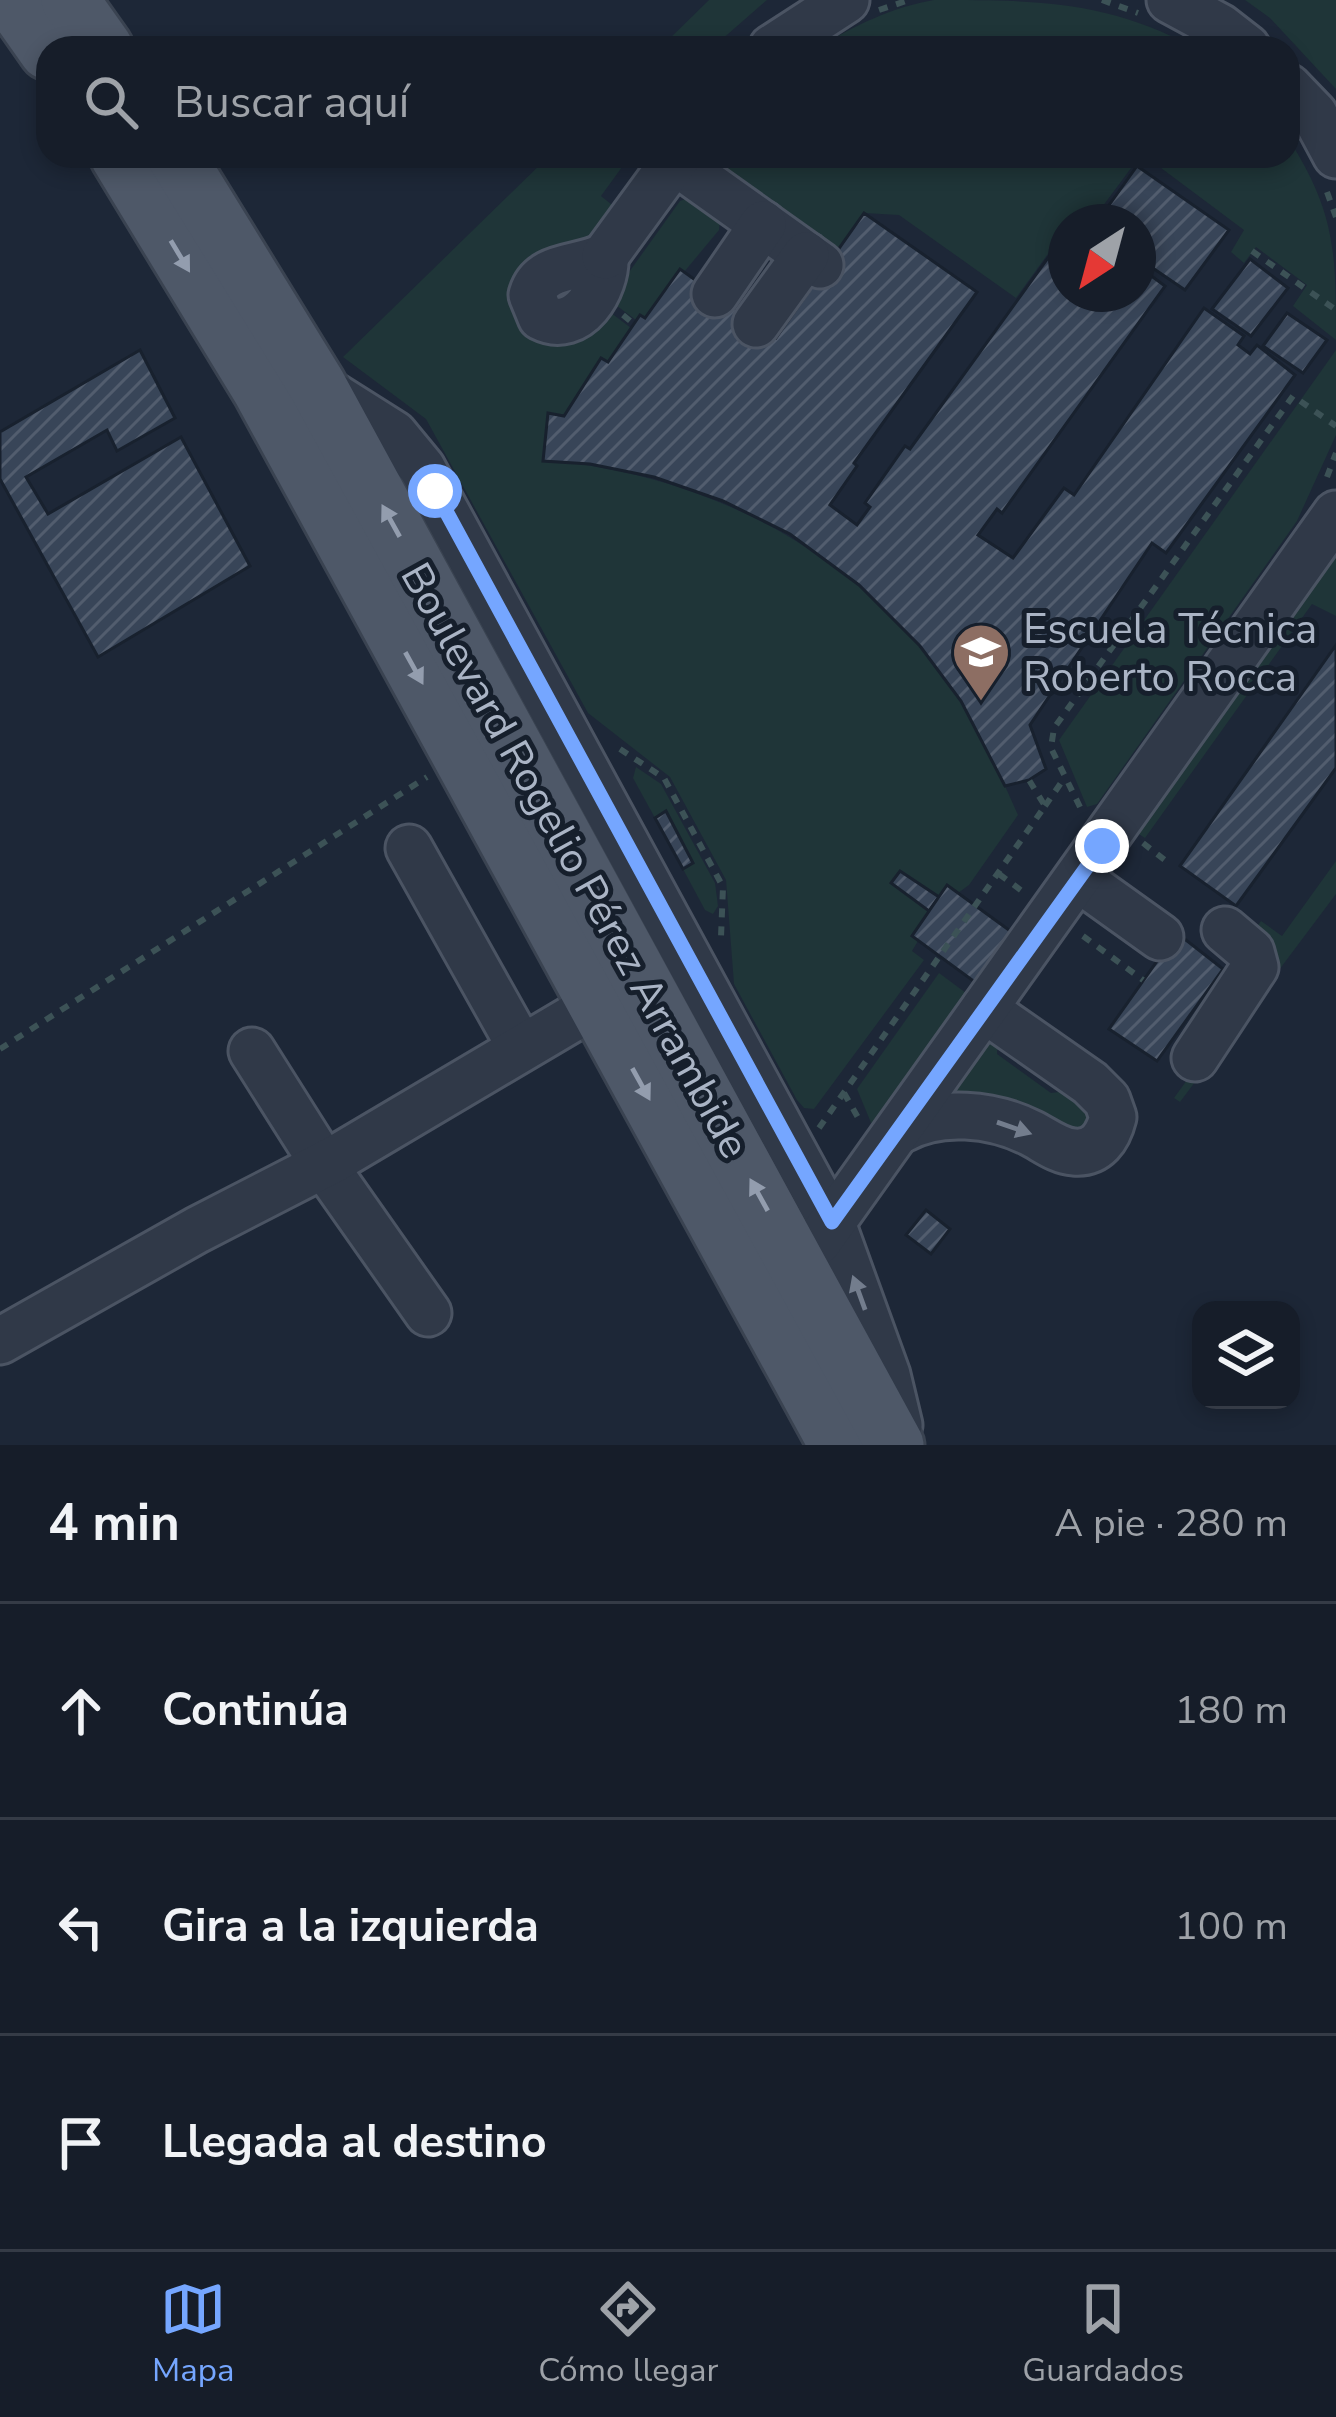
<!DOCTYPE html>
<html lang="es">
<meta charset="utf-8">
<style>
:root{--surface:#161d29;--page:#232a35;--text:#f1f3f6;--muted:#9ea2a8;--line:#353b46;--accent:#75a6ff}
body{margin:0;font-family:"Nunito Sans",sans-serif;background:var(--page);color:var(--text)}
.controls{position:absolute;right:36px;bottom:36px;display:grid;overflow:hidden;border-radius:24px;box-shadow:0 6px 18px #0003}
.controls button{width:108px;height:108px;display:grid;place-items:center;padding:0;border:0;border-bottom:3px solid var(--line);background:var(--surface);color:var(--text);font:60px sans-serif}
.compass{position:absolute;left:1048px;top:204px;width:108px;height:108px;border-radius:50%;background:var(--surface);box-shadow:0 6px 18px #0003;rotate:216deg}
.stop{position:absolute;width:36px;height:36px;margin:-27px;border:9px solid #75a6ff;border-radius:50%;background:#fff}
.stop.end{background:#75a6ff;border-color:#fff;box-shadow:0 3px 12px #0008}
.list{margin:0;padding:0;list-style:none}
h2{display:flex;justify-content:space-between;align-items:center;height:156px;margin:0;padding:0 48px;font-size:51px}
h2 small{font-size:39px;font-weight:400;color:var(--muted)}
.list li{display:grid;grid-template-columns:78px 1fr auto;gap:36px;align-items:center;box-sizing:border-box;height:216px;padding:0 48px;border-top:3px solid var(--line)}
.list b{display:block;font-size:45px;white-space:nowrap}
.list em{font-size:39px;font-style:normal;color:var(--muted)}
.icon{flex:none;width:66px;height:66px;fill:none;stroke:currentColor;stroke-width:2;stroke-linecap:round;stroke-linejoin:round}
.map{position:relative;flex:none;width:1336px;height:1445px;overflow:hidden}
.search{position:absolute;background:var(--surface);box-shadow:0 6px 18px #0003;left:36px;right:36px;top:36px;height:132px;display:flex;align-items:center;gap:30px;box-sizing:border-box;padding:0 42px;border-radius:36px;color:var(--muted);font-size:45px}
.sheet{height:804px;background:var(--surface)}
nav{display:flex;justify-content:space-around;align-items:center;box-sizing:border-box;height:168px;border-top:3px solid var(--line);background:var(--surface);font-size:33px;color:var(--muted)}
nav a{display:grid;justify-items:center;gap:6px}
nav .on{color:var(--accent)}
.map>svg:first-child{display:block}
</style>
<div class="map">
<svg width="1336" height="1445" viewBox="0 0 1336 1445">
<defs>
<pattern id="building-hatch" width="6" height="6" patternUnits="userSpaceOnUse" patternTransform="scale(3)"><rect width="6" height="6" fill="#384558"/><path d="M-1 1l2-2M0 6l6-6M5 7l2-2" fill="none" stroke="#525d6e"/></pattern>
</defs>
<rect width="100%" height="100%" fill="#1d2737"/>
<g fill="#1f3538">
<path d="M709,0h58l-55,48h-52z"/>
<path d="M934,0c101,0 172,0 261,48h-378c37,-22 75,-41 117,-48z"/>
<path d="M1245,0h91v89l-66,-71z"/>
<path d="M1288,138c48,75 48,115 48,202l-43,-34 14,-21 -51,-38 -12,16 -13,-11 13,-22 -99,-74h143z"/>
<path d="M549,156h81l-29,40 16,13 -31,44 -67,51 79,-1 33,25 -23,34 -7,-3 -37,57 -16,-3 -5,47c168,14 324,96 417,240 23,35 41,77 58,115l-49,70 -11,8 -11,-8 -8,12 -39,-26 -9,11 38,29 -17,25 6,5 -6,10 12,9 -110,149 -10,-1 -7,-8 -63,-116 -8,-104 -56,-103 -82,-64 -162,-294 -83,-62z"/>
<path d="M720,156h420l-49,66 -15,-7 -10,7v7l-50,69 -117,-83 -35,-2 -32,47 -105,-87z"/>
<path d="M688,198l32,22 -1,10 -35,42 -5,-2 -34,48 -5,-3 -4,5 -27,-20 71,-99z"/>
<path d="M1336,350v85l-39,86 -200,283 -10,3 -28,-67z"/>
<path d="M1336,548v68l-24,-12 -167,234 -11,-7z"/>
<path d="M636,767l25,17 54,99 3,23 -5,8 -8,-4 -22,-41 10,-7 -26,-50 -12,6 -22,-40z"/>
<path d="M1336,861v33l-156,208 -6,-4 101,-140 -21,-27 7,-10 21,15z"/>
<path d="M939,973l31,23 -96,134 -17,-41z"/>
<path d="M993,1032l25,11 -21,7v4l54,39 30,-4 16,16 -11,32 -139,-39z"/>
</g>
<g fill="url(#building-hatch)" stroke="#18212e" stroke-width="3">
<path d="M1137,166l92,64 -44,60 -47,-32v-36h-41z"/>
<path d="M864,213l113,79 -123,171 3,3 -27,39 27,20 13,-18 -5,-4 40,-57 5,3 156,-216v61h72v-28l27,20 -163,227 -5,-4 -19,26 35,23 51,-70 10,7 130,-187 40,28 -6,9 12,9 7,-9 38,30 -129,178 -14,-10 -122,182 16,44 -17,11 -24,6 -44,-85 -41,-55 -61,-61 -69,-51 -67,-33 -69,-24 -64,-13 -47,-3 5,-48 16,3 37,-58 7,4 32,-47 5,3 35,-49 96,69z"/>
<path d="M1250,259l38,29 -37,48 -39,-27z"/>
<path d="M1287,313l40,27 -24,33 -40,-27z"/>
<path d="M140,350l35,68 -58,33 -10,-21 -81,47 22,37 133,-77 69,129 -152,91 -98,-178v-47z"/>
<path d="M1336,645v123l-100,138 -56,-40z"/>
<path d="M666,811l27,52 -10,6 -28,-51z"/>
<path d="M900,871l39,26 -10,14 -38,-28z"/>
<path d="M947,885l88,64 -37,50 -86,-63z"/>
<path d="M1177,933l46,36 -66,92 -48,-32z"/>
<path d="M926,1210l24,19 -19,25 -25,-19z"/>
</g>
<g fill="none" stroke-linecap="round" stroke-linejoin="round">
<g stroke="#4b5463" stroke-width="51">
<g id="minor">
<path d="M1170,0l50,27 27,21"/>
<path d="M772,48l74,-48"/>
<path d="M1288,87l26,27 22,41"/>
<path d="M674,161l146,104"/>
<path d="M605,256c2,32 -27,80 -64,61l-9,-22c9,-32 47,-25 73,-39z"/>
<path d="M605,256l73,-100"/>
<path d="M715,294l48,-70"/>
<path d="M756,324l50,-69"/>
<path d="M318,386l76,48 28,34 410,755 55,152 12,50"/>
<path d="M409,848l111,198"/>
<path d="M1079,879l81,58"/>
<path d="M252,1051l72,114 104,148"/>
<path d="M1195,1058l60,-91 -4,-15 -26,-22"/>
<path d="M901,1130c38,-22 92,-16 130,3 14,7 27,18 43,19 23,2 34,-15 39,-35l-6,-17 -17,-17 -106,-74"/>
<path d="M818,1242l518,-728"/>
<path d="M0,1341l197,-111 138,-71 262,-155"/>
</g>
</g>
<g stroke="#3a4351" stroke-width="63">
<g id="major">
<path d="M12,0l36,51"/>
<path d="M70,0l34,48"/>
<path d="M119,156l143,235 576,1054"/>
<path d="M176,156l141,229 578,1060"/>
</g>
</g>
<g stroke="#3c5256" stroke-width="6" stroke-dasharray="9 9" stroke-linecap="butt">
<path d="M1102,0l36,13"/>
<path d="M879,10l30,-10"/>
<path d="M1327,192l9,25"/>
<path d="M1252,251l84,59"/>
<path d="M623,315l11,9"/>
<path d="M1327,477l9,-24"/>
<path d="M620,749l44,29 59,109 -2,50"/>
<path d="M1045,806l18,-26"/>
<path d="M1080,807l-29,-59 3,-20 239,-332 43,30"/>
<path d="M1143,843l27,21"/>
<path d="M999,874l23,17"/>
<path d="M1083,936l60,44"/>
<path d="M0,1049l427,-272"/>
<path d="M844,1093l16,28"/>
<path d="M819,1128l226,-322 -16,-26"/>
</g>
<use href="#minor" stroke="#303948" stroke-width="45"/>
<use href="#major" stroke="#4e5868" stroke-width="57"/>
</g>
<defs><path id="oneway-solid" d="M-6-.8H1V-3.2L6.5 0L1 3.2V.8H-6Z" transform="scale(3)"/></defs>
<g fill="#939dae">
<use href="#oneway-solid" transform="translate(180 256) rotate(59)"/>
<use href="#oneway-solid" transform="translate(391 521) rotate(-119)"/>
<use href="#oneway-solid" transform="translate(414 668) rotate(61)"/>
<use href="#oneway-solid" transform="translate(641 1084) rotate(61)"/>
<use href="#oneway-solid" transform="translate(759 1195) rotate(-119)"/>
</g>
<g fill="#737d8d">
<use href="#oneway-solid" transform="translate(1014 1128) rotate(19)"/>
<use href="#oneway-solid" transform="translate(859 1293) rotate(-110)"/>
</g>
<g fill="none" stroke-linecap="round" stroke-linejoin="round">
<path stroke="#75a6ff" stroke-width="15" d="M435,491l397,731 270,-376"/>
</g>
<defs>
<g id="school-pin" transform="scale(3)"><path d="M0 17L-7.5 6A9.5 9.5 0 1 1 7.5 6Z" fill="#8d6e63" stroke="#161f2c"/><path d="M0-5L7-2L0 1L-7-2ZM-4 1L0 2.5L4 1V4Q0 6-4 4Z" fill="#fff"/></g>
</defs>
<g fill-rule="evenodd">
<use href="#school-pin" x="981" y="652"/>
</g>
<g text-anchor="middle" stroke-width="10" stroke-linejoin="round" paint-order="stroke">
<g font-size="42" fill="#aab4c5" stroke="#161f2c" text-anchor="start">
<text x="1023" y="643">Escuela Técnica<tspan x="1023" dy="48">Roberto Rocca</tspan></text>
</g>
<g font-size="42" fill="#aab4c5" stroke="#161f2c">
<text transform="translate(576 860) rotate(61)" y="15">Boulevard Rogelio Pérez Arrambide</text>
</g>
</g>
</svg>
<div class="controls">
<button><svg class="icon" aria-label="layers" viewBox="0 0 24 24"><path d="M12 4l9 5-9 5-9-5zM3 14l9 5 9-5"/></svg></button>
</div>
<svg class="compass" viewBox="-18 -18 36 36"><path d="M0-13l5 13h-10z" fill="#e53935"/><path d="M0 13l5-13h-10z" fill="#9ea2a8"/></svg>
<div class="stop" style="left:435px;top:491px"></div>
<div class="stop end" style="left:1102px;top:846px"></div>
<div class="search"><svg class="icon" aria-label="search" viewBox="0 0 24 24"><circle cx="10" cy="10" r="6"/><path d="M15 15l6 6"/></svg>Buscar aquí</div>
</div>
<section class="sheet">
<h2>4 min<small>A pie · 280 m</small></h2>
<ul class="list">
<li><svg class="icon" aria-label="ahead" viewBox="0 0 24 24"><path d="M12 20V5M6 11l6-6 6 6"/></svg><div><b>Continúa</b></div><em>180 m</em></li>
<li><svg class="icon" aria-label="left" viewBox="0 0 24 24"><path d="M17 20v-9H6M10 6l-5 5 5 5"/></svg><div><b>Gira a la izquierda</b></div><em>100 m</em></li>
<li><svg class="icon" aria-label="arrive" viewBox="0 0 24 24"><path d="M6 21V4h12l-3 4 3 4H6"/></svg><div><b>Llegada al destino</b></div></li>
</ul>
</section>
<nav>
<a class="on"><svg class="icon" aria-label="map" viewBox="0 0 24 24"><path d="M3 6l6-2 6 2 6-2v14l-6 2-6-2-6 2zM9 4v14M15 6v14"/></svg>Mapa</a>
<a><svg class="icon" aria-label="directions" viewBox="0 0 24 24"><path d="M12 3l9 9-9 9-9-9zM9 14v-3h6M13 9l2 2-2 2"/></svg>Cómo llegar</a>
<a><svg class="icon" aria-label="saved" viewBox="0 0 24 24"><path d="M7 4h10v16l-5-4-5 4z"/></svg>Guardados</a>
</nav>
